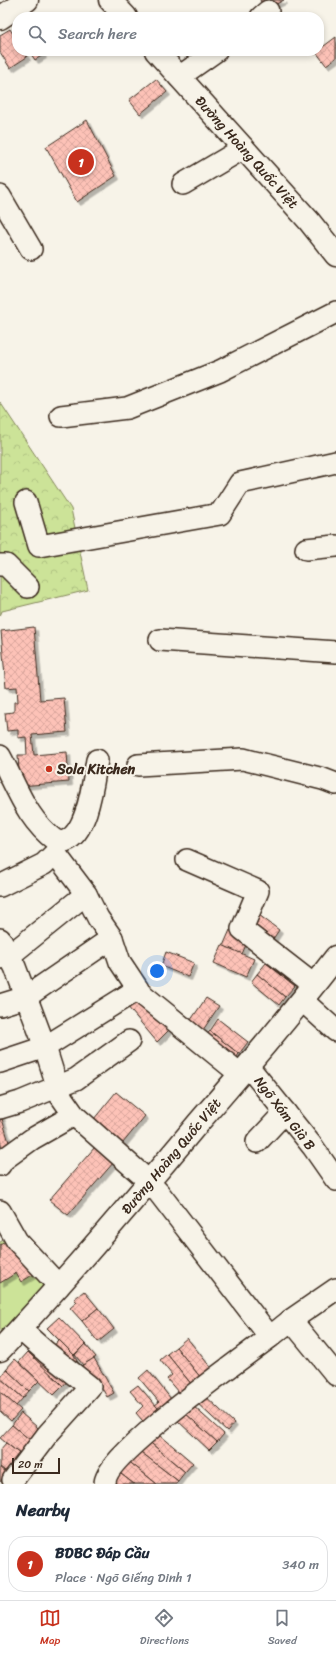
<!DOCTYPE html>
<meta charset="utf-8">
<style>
:root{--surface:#fff;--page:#f2f2f3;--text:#1f2937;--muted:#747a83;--line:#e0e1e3;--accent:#c8321e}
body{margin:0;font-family:Sriracha,sans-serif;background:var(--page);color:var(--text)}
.scale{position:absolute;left:12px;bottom:10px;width:48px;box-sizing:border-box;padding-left:4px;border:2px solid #3b2a1e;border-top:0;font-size:11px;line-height:14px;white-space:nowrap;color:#3b2a1e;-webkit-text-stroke:3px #f7f3e8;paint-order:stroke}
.you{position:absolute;left:157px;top:971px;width:14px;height:14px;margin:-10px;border:3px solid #fff;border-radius:50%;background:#1a73e8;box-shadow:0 0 0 6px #1a73e833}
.badge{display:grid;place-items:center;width:26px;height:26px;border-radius:50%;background:var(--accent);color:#fff;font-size:13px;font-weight:700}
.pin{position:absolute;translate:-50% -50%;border:2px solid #fff;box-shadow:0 1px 4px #0006}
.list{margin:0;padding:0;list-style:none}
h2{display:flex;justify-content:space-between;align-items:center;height:52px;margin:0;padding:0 16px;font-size:17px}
h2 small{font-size:13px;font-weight:400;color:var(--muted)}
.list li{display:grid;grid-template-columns:26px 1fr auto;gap:12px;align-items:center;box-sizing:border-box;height:56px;margin:0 8px 8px;padding:0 8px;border:1px solid var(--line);border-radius:16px}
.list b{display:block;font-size:15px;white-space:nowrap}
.list p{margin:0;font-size:13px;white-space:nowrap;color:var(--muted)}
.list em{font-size:13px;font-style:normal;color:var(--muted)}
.icon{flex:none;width:22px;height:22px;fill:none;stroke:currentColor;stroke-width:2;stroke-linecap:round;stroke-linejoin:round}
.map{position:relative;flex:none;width:336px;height:1484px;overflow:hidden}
.search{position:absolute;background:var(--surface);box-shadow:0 2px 6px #0003;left:12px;right:12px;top:12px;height:44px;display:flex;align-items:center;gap:10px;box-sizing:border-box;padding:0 14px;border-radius:16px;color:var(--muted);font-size:15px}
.sheet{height:116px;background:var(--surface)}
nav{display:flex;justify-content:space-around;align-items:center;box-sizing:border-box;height:56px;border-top:1px solid var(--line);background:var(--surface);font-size:11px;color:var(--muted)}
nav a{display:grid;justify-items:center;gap:2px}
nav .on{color:var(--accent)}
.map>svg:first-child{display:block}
</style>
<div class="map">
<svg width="336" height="1484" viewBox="0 0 336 1484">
<defs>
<pattern id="forest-crowns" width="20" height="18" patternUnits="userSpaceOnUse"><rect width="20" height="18" fill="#cce398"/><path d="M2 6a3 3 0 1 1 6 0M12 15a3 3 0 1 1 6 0" fill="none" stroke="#b0c383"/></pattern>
<pattern id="building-cross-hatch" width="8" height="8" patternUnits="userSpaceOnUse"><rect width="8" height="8" fill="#fdc2b7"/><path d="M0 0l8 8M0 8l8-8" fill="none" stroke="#daa79d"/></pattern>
<filter id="shadow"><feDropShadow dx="3.5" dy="3.5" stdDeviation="0" flood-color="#0004"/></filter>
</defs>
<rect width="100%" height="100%" fill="#f7f3e8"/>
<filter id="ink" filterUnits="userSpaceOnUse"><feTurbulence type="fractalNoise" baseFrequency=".025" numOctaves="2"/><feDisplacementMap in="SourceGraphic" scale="8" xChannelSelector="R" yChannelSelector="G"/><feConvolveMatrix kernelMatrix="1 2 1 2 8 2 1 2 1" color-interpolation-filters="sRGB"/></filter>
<g filter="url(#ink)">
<path fill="#cce398" stroke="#84865b" d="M7,1238l41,45 -48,50v-91z"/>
<path fill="url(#forest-crowns)" stroke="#84865b" d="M0,402l71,107 17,81 -86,21 -2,5z"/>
<g fill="url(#building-cross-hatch)" stroke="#3b2a1e" filter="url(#shadow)">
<path d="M260,0h24l-19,10z"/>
<path d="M10,29l7,12v10h6l4,6 -17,11 -10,-16v-17z"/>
<path d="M336,37v21l-10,7 -10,-13z"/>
<path d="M29,51h12l2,4 -8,5z"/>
<path d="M156,79l11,13 -27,22 -11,-14z"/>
<path d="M87,120l29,56 -39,26 -31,-55z"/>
<path d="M34,627l6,73 24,-2 3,34 -35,3 2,20 33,-3 2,30 -49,4 -2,-31h9l-1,-18 -8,1v-8l-11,1 -2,-18 9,-1v-10h4l-1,-15 -11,1 -5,-57z"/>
<path d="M255,912l24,18 -6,9 -6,-5 -5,7 -17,-13z"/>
<path d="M230,930l19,8 -7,16 -19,-8z"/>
<path d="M222,945l32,14 -8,18 -32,-14z"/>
<path d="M166,952l28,11 -6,14 -27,-11z"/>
<path d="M272,955l29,23 -6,8 -29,-23z"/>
<path d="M266,963l29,23 -10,11 -28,-23z"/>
<path d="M257,974l28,23 -6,8 -28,-23z"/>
<path d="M140,995l34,30 -17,17 -30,-36z"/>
<path d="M206,998l13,8 -20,30 -13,-9z"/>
<path d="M218,1019l30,23 -9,12 -29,-23z"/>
<path d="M210,1031l29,23 -6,8 -30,-23z"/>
<path d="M116,1092l29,24 -27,33 -29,-24z"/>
<path d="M0,1112l11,37 -8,2 -3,-10z"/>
<path d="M95,1147l19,15 -46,53 -19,-15z"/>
<path d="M11,1238l23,36 -13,8 -5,-9 -16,10v-38z"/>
<path d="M84,1291l14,17 -16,13 -12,-13 7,-6 -3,-3z"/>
<path d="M98,1308l16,21 -16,13 -16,-21z"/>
<path d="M59,1317l26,27 -11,11 -27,-27z"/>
<path d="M187,1338l29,36 -11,9 -29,-36z"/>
<path d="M59,1340l15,15 7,14 -32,-18z"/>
<path d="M85,1344l11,13 -13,8 -8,-10z"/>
<path d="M38,1345l33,32 -8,9 -34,-32z"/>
<path d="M176,1347l29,36 -9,7 -29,-36z"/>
<path d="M28,1352l35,34 -9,9 -35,-33z"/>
<path d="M167,1354l29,36 -12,9 -17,-20 5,-4 -12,-15z"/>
<path d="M94,1358l20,35 -7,4 -11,-19 -8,4 -8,-15z"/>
<path d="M15,1359l24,22 -10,10 -23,-22z"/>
<path d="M6,1369l23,22 -6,7 -23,-20z"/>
<path d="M148,1370l27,34 -12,10 -8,-9 4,-3 -20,-24z"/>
<path d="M0,1378l23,20 -7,8 -16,-14z"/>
<path d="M138,1385l25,29 -15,13 -12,-14 7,-7 -13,-15z"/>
<path d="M0,1392l21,18 -10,11 -11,-10z"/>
<path d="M202,1393l32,30 -7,8 -32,-30z"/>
<path d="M192,1405l32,29 -7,8 -32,-29z"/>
<path d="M21,1413l24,21 -9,11 -24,-20z"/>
<path d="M185,1413l32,29 -8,8 -31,-29z"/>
<path d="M12,1425l24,20 -11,13 -25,-20z"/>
<path d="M154,1430l39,33 -8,9 -39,-33z"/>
<path d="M146,1439l39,33 -7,9 -41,-32z"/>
<path d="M6,1443l15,12 -15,17 -6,-5v-17z"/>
<path d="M137,1449l41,32 -2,3h-19l-30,-24z"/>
<path d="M127,1460l30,24h-23l-17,-13z"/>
<path d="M0,1467l6,5 -2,12 -4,-3z"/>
<path d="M117,1471l17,13h-23z"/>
</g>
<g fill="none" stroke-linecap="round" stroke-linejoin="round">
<g stroke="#3b2a1e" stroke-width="24">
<g id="minor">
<path d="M261,17l7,-6"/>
<path d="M179,77l37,-26"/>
<path d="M183,184l61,-36"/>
<path d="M0,196l31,53"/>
<path d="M61,416l66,-8 93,-37 116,-59"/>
<path d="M26,502l13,44 181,-32 20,-31 96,-21"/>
<path d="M306,549l30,-3"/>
<path d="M0,565h6l22,22"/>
<path d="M160,640l176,12"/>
<path d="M0,756c17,31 26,63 56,85 3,0 7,1 9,0 23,-8 28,-60 32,-81"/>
<path d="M138,765l105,-6 80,20 13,5"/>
<path d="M187,860l71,31 -16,38 72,56"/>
<path d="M0,886l44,-22 11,-11 31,41 12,24 14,20 8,24 18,27 -93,58 -45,15"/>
<path d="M0,939l15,28 30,80 15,48 14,20 69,61 16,17 111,144 21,-17 45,55"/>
<path d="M0,958l9,-2 77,-62"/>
<path d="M143,995l97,79"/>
<path d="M303,1001l33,30"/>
<path d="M0,1005l26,-8 86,-59"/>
<path d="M248,1066l65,81 23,33"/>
<path d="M0,1108l20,-6 56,-23 53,-38"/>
<path d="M257,1142l28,-30"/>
<path d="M0,1165l3,-5 29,-21 42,-24"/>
<path d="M0,1211l17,30 42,45"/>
<path d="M291,1320l45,-31"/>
<path d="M13,1480l34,-45 43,-48 -44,-35 -26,-23"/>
<path d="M105,1484c-2,-28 138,-126 165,-147"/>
</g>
</g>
<g stroke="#3b2a1e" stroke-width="25">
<g id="major">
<path d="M110,0l16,17"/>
<path d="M0,18l27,-18"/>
<path d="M156,51l153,170 27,34"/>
<path d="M0,1350c69,-73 134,-150 199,-228 47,-54 93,-108 137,-165"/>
</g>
</g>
<use href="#minor" stroke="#f7f3e8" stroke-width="21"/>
<use href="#major" stroke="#f7f3e8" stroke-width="22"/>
</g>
</g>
<circle fill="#c8321e" stroke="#f7f3e8" stroke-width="1.5" cx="49" cy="769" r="4"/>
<g text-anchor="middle" stroke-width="4" stroke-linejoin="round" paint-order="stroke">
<g font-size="14" fill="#3b2a1e" stroke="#f7f3e8">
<text transform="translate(247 152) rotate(48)" y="5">Đường Hoàng Quốc Việt</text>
<text transform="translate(285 1113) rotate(52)" y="5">Ngõ Xóm Già B</text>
<text transform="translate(171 1156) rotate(-50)" y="5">Đường Hoàng Quốc Việt</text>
</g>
<g font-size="14" font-weight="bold" fill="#3b2a1e" stroke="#f7f3e8" text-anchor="start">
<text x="57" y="774">Sola Kitchen</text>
</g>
</g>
</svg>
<div class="scale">20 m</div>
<div class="you"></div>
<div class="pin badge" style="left:81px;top:162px">1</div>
<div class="search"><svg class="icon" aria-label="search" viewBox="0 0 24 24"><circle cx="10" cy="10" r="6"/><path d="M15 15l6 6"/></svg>Search here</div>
</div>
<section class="sheet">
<h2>Nearby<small></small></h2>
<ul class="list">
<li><span class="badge">1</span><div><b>BDBC Đáp Cầu</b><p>Place · Ngõ Giếng Dinh 1</p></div><em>340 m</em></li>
</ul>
</section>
<nav>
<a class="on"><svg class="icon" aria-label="map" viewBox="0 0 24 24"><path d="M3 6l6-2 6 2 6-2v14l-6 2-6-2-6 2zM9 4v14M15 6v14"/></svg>Map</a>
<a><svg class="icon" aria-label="directions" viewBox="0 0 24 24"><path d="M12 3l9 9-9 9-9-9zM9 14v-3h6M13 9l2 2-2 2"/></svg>Directions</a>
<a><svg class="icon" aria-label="saved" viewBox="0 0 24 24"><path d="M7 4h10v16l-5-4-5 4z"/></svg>Saved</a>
</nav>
